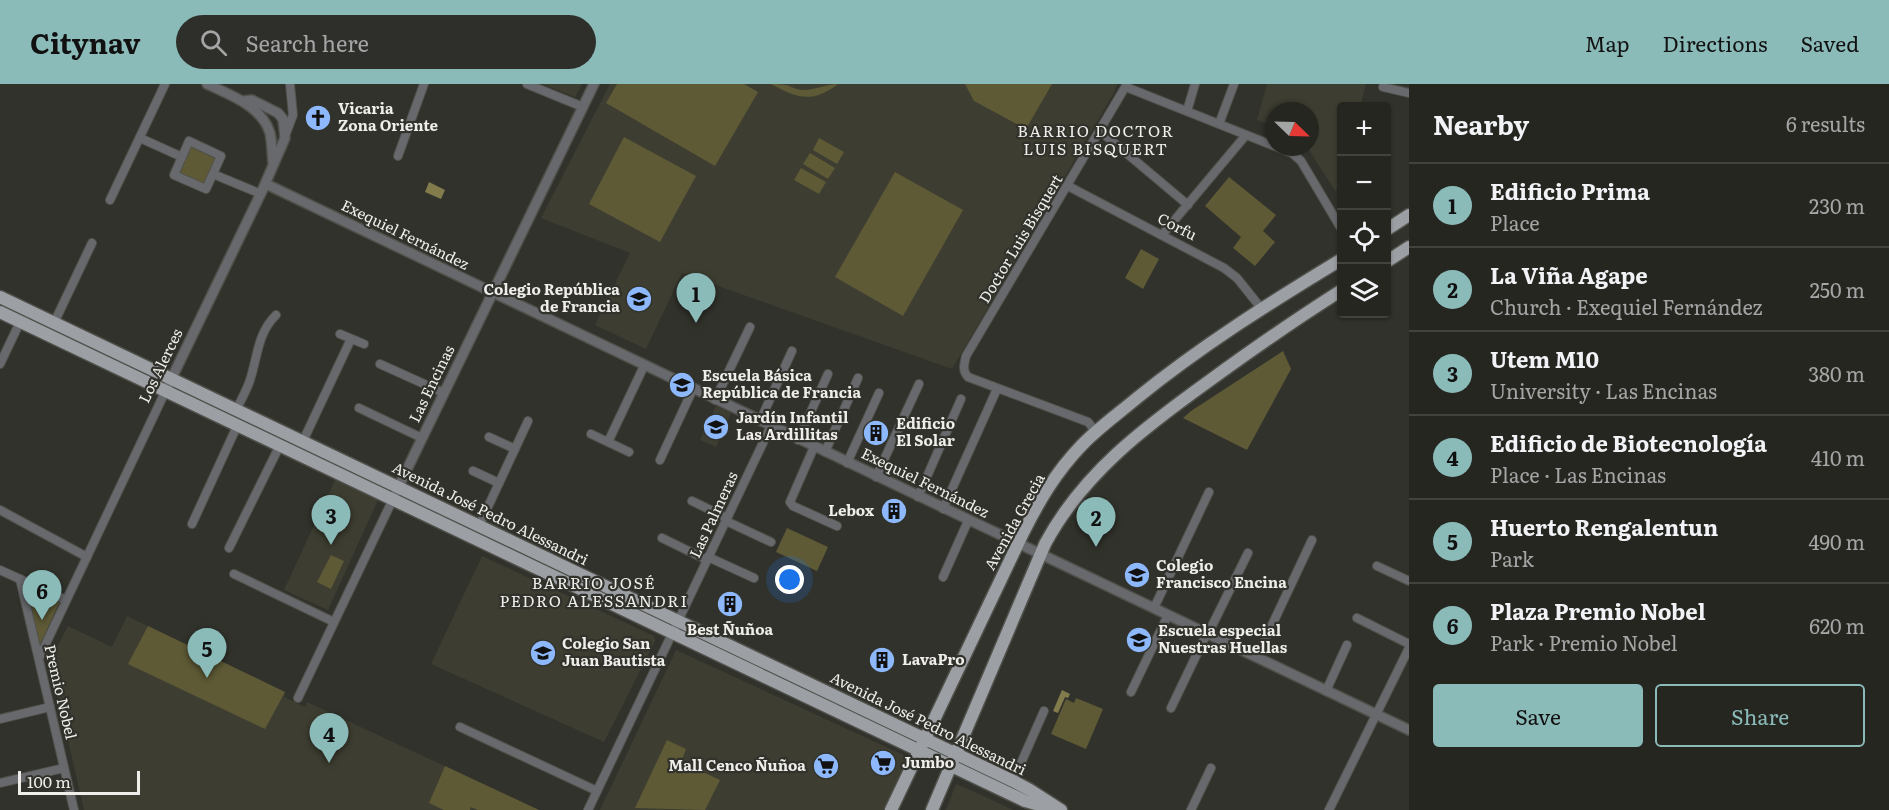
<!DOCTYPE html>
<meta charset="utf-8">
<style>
:root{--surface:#262621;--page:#2e2e2a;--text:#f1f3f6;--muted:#a4a5a5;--line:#42433f;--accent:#8bbbb9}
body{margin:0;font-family:Literata,serif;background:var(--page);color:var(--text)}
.controls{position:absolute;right:18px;top:18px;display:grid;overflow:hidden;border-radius:6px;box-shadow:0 2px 4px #0004}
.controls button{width:54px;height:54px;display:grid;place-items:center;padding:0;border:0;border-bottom:2px solid var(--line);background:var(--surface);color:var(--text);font:30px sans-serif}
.compass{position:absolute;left:1265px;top:18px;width:54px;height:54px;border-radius:50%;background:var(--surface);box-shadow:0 2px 4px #0004;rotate:113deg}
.scale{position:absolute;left:18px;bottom:15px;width:122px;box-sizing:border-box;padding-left:6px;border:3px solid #efeeeb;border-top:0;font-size:16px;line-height:21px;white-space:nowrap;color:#efeeeb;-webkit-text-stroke:4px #32322c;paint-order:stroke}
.you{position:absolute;left:790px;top:496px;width:21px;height:21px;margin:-15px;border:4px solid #fff;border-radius:50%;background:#1a73e8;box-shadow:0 0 0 9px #1a73e833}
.badge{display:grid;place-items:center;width:39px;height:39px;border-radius:50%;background:var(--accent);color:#111;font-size:20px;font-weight:700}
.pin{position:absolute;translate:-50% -50px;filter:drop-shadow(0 2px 3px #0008)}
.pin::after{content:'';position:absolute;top:32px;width:21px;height:18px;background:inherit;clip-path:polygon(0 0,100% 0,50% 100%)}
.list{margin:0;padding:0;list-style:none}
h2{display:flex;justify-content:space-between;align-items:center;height:78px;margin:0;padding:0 24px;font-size:26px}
h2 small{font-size:20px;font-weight:400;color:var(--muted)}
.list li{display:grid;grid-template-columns:39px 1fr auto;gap:18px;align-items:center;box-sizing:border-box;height:84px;padding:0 24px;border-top:2px solid var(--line)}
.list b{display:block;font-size:22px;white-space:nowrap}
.list p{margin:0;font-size:20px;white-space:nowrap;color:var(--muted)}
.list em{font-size:20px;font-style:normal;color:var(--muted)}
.actions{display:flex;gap:12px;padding:18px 24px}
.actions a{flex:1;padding:14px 0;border:2px solid var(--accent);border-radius:6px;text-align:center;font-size:21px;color:var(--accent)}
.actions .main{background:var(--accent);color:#111}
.icon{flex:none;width:33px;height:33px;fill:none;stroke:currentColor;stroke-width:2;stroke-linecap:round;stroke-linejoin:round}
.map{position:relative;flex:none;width:1409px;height:726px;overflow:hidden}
header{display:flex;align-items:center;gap:36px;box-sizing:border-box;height:84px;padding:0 30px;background:var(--accent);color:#111}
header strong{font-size:28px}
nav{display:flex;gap:33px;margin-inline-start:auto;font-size:21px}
.search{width:420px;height:54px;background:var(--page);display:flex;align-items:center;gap:15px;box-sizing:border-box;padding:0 21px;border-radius:33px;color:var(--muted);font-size:22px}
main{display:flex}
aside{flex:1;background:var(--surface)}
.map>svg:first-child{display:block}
</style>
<header>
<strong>Citynav</strong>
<div class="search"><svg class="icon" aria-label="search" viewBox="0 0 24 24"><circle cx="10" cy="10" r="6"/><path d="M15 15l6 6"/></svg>Search here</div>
<nav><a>Map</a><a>Directions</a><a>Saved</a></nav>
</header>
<main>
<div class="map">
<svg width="1409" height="726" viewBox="0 0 1409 726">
<rect width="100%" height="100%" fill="#32322c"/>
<g fill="#3e3d31">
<path d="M542,0h40l-7,13z"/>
<path d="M610,0h507l-2,7 -163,278 -270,-96 -36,76 -51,-24 35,-72 -89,-35z"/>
<path d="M1267,0h99l-6,22h-18l-1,65 -5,21 -29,-45h3v-36h-36v16l-17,-7z"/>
<path d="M716,322l15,7 -15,34 -16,-7z"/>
<path d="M335,396l43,20 -50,110 -44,-20z"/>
<path d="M482,472l172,80 1,5 -51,101 -173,-78z"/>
<path d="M1134,479l14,6 -8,17 -14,-6z"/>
<path d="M127,532l158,76 -1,5 21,10 2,-5 232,108h-455l-34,-149 18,-35 44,21z"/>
<path d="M676,566l232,107 -25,53h-283z"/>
<path d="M956,700l21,9 36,17h-67z"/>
</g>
<g fill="#5e5a36">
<path d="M617,0h127l14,8 -43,74 -109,-63z"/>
<path d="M771,0c5,0 11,0 15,1 7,2 10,5 18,5 12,0 22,-6 34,-6 -26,20 -41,14 -67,0z"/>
<path d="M965,0h87l-26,45 -52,-28z"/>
<path d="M624,53l72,39 -36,66 -71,-38z"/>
<path d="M819,54l25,14 -7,12 -24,-14z"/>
<path d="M190,60l28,13 -13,29 -28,-13z"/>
<path d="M810,69l25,15 -7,11 -25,-15z"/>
<path d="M801,84l25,14 -7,12 -25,-14z"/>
<path d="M895,88l68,38 -60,106 -68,-39z"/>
<path d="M1229,93l47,38 -13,16 12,11 -20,24 -22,-18 8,-11 -36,-31z"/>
<path d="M1141,165l18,10 -16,30 -18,-11z"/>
<path d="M1283,267l8,18 -44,81 -64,-32 8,-7z"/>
<path d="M787,444l41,19 -11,24 -41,-19z"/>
<path d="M331,471l13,6 -13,28 -14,-7z"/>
<path d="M24,502l36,15 -21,46z"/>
<path d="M148,542l137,66 -20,37 -137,-65z"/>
<path d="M1076,614l27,11 -17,40 -35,-15 15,-35 8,4z"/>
<path d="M667,656l19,9 -5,13 39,18 -15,30 -70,-2z"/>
<path d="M445,682l94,44h-61l-7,-3 -1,3h-26l-15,-7z"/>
</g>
<g fill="#827c4d">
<path d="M429,98l16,8 -4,9 -16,-7z"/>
<path d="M1062,606l8,4 -2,4 -3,-1 -7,16 -5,-2z"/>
</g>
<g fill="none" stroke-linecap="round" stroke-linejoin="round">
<g stroke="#50504b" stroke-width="10">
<g id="minor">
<path d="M527,0l56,23"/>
<path d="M1384,0l-1,3 26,6"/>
<path d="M1126,3l148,59"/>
<path d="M1187,27l8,-27"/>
<path d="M1219,40l15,-40"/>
<path d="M1100,47l88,74"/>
<path d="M285,52l8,-21 -3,-31"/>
<path d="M140,54l42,19"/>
<path d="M189,57l32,15 -15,33 -32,-14z"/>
<path d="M1277,63l15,6 9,8 41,69"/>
<path d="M398,72l26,-72"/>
<path d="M213,90l48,20"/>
<path d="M1068,102l156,82 13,10 24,30"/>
<path d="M110,116l55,-116"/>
<path d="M1162,151l84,-100"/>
<path d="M54,239l38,-80"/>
<path d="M340,250l24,10"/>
<path d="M0,280l20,-42"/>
<path d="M380,280l64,29"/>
<path d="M715,316l35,-73"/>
<path d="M359,324l63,30"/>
<path d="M236,326c5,-10 11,-20 14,-30 8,-24 7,-46 26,-65"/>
<path d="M760,337l32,-70"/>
<path d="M1096,348l-8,-10 -120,-45c-6,-7 -4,-12 -2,-21l161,-272"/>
<path d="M591,350l38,18"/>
<path d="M489,353l26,12"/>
<path d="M798,356l30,-66"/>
<path d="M303,357l48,-102"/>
<path d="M608,358l36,-76"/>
<path d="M814,363l-24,55 3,4 44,20"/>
<path d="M825,368l33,-74"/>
<path d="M660,376l33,-71"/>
<path d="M847,379l32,-70"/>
<path d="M473,387l26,12"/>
<path d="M876,393l43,-93"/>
<path d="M918,413l43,-98"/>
<path d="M692,417l35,17"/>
<path d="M943,425l54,-120"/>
<path d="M0,426l87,47"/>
<path d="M726,437l45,21"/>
<path d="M192,440l46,-100"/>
<path d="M479,442l49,-105"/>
<path d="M662,454l45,22"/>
<path d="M229,464l51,-103"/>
<path d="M708,473l46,21"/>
<path d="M1377,482l32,15"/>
<path d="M0,486l66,30"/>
<path d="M234,490l100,48"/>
<path d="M943,493l25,-56"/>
<path d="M20,495l54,231"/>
<path d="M1154,524l55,-116"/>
<path d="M1357,534l52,26"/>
<path d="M1208,550l40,-81"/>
<path d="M1257,573l55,-117"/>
<path d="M39,574l127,-268"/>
<path d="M1326,607l21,-46"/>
<path d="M1131,608l37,-77"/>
<path d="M298,614l95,-199"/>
<path d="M1171,624l36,-75"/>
<path d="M0,635l50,-12"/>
<path d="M460,643l137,64"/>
<path d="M1013,697l31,-70"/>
<path d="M0,699l64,-15"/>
<path d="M588,726l183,-384"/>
<path d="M1191,726l20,-42"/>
<path d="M1329,726l80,-162"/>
</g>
</g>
<g stroke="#50504b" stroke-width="12">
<g id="tertiary">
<path d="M207,0c23,11 55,22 63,49 2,9 2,20 3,29"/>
<path d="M266,100l1143,546"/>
<path d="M166,306l96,-199 23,-53 -2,-19 -5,-6 -26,-13 -9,1"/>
<path d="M396,408l198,-408"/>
</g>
</g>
<g stroke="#50504b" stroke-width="15">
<g id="primary">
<path d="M1386,146l23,-15"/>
<path d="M1386,178l23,-15"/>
<path d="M0,213l1013,484 17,9 31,20"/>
<path d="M0,228l1025,489 29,8"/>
<path d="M891,726l132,-277c16,-32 33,-61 58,-87 17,-18 37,-32 56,-48 64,-52 134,-96 205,-139"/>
<path d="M932,726l113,-266c38,-71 100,-117 164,-163 44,-32 87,-62 133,-91"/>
</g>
</g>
<use href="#minor" stroke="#68696c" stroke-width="8"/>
<use href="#tertiary" stroke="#68696c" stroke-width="9"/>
<use href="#primary" stroke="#9ca0a5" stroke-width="12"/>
</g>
<defs>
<g id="church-disc" transform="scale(1.35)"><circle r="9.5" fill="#8db9fc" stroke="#32322c"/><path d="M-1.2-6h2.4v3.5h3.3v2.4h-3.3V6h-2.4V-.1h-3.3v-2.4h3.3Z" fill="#111"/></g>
<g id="school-disc" transform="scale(1.35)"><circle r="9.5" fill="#8db9fc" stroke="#32322c"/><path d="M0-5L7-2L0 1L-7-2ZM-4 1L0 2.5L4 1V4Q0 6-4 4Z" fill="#111"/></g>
<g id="building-disc" transform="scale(1.35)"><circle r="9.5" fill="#8db9fc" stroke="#32322c"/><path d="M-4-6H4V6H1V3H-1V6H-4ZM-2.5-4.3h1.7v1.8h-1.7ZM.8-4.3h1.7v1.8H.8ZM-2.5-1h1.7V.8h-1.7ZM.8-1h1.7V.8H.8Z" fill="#111"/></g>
<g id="supermarket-disc" transform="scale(1.35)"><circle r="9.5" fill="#8db9fc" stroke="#32322c"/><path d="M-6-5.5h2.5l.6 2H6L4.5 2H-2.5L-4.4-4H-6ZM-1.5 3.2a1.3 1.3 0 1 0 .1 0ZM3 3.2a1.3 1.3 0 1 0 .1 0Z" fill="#111"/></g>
</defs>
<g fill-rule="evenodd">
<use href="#church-disc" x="318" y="34"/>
<use href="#school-disc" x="639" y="215"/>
<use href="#school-disc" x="682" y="301"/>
<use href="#school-disc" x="716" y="343"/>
<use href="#building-disc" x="876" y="349"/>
<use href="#building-disc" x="894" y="427"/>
<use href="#school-disc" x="1137" y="491"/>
<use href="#building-disc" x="730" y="520"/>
<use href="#school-disc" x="1139" y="556"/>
<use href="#school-disc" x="543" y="569"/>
<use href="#building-disc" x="882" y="576"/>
<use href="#supermarket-disc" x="883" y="679"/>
<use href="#supermarket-disc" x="826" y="682"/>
</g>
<g text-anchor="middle" stroke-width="4.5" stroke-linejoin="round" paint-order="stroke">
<g font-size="15" font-weight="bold" fill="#efeeeb" stroke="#32322c" text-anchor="start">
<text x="338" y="30">Vicaria<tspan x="338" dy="17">Zona Oriente</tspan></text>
<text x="620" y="211" text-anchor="end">Colegio República<tspan x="620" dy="17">de Francia</tspan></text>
<text x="702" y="297">Escuela Básica<tspan x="702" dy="17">República de Francia</tspan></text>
<text x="736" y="339">Jardín Infantil<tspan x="736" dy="17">Las Ardillitas</tspan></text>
<text x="896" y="345">Edificio<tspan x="896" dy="17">El Solar</tspan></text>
<text x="874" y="432" text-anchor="end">Lebox</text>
<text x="1156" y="487">Colegio<tspan x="1156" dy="17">Francisco Encina</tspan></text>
<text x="730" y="551" text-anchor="middle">Best Ñuñoa</text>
<text x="1158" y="552">Escuela especial<tspan x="1158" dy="17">Nuestras Huellas</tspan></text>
<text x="562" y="565">Colegio San<tspan x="562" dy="17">Juan Bautista</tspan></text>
<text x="902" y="581">LavaPro</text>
<text x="902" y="684">Jumbo</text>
<text x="806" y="687" text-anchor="end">Mall Cenco Ñuñoa</text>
</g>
<g font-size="15" fill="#efeeeb" stroke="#32322c">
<text transform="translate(1177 143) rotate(27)" y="5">Corfu</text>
<text transform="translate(405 151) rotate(26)" y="5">Exequiel Fernández</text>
<text transform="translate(1021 155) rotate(-59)" y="5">Doctor Luis Bisquert</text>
<text transform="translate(161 282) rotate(-64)" y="5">Los Alerces</text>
<text transform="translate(432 300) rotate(-64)" y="5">Las Encinas</text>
<text transform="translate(925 399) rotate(26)" y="5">Exequiel Fernández</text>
<text transform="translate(490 430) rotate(26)" y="5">Avenida José Pedro Alessandri</text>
<text transform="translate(714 431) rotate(-65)" y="5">Las Palmeras</text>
<text transform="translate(1015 438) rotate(-61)" y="5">Avenida Grecia</text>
<text transform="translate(60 608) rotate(77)" y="5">Premio Nobel</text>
<text transform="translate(928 640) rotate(26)" y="5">Avenida José Pedro Alessandri</text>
</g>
<g font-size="16" letter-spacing="1.5" fill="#efeeeb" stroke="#32322c">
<text x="1096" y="53">BARRIO DOCTOR<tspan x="1096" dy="18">LUIS BISQUERT</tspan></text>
<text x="594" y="505">BARRIO JOSÉ<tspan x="594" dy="18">PEDRO ALESSANDRI</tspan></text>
</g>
</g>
</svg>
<div class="controls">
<button>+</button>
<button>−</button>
<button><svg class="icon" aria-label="locate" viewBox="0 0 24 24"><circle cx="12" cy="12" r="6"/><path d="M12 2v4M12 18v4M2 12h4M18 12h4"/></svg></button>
<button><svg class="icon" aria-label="layers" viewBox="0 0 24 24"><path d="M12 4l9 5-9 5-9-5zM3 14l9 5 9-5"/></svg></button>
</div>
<svg class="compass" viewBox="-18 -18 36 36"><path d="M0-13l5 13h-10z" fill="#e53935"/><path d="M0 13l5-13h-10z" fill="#a4a5a5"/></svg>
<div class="scale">100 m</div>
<div class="you"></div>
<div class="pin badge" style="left:696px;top:239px">1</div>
<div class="pin badge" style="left:1096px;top:463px">2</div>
<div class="pin badge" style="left:331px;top:461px">3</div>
<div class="pin badge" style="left:329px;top:679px">4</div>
<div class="pin badge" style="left:207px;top:594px">5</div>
<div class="pin badge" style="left:42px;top:536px">6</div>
</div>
<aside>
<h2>Nearby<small>6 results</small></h2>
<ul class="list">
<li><span class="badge">1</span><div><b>Edificio Prima</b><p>Place</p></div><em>230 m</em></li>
<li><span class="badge">2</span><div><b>La Viña Agape</b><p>Church · Exequiel Fernández</p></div><em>250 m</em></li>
<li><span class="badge">3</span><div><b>Utem M10</b><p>University · Las Encinas</p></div><em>380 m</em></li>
<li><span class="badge">4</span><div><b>Edificio de Biotecnología</b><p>Place · Las Encinas</p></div><em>410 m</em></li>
<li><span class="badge">5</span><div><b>Huerto Rengalentun</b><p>Park</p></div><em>490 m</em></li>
<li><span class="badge">6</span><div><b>Plaza Premio Nobel</b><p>Park · Premio Nobel</p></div><em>620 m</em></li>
</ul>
<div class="actions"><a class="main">Save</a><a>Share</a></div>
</aside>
</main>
